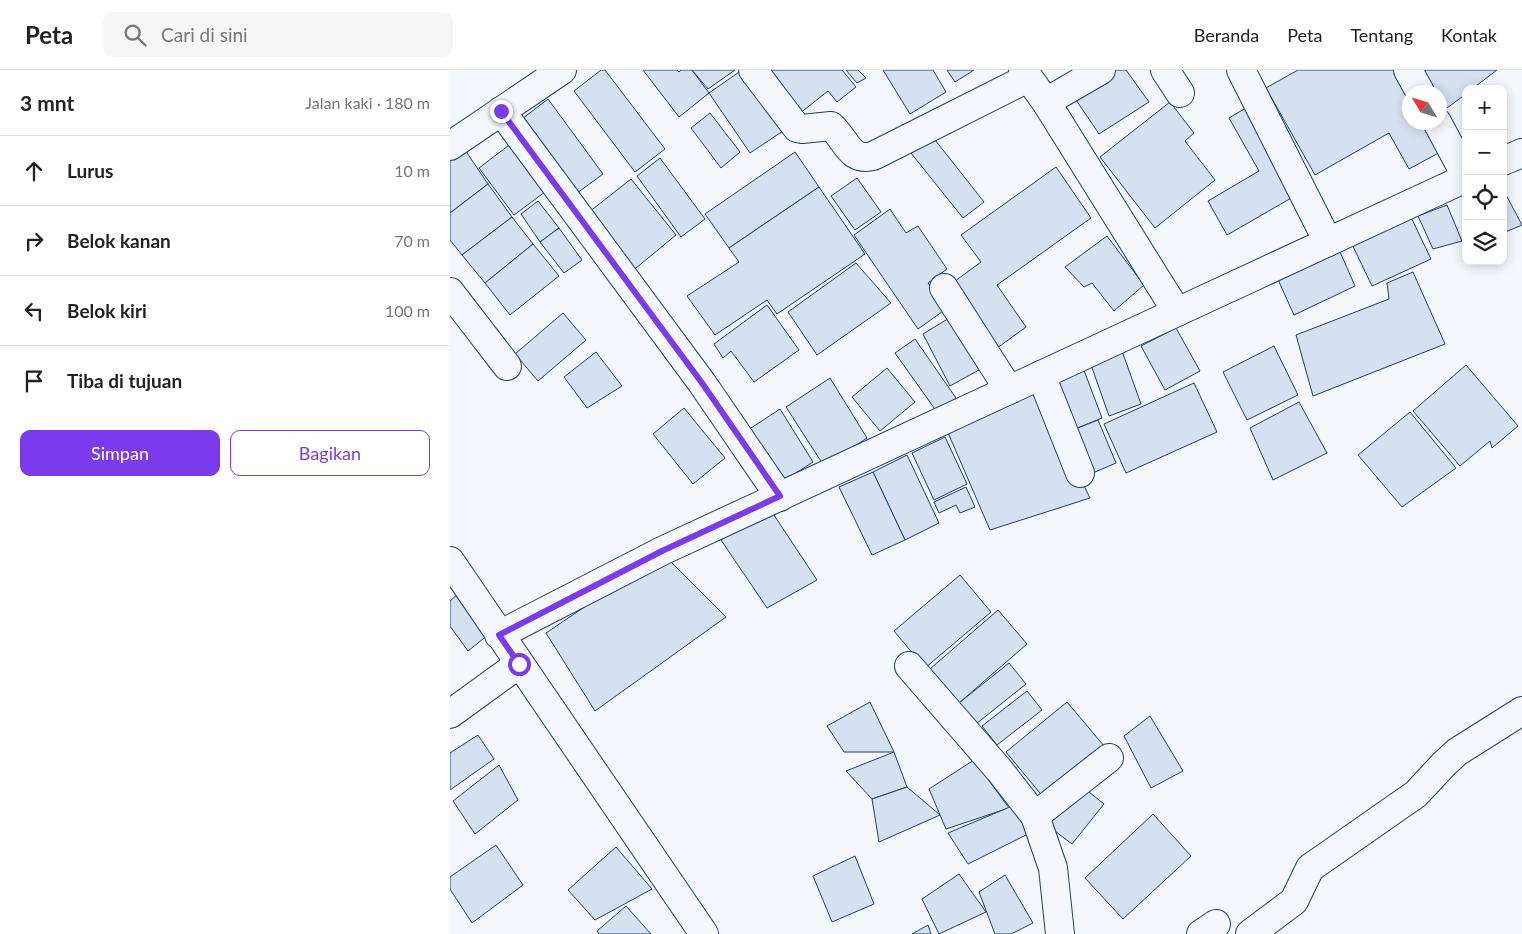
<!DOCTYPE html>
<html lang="id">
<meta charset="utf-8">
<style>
:root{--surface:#fff;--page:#f6f6f6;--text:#222;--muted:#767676;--line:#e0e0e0;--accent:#7c3aed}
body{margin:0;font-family:Lato,sans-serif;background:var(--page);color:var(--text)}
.controls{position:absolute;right:15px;top:15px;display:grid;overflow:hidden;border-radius:10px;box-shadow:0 2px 12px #0003}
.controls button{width:45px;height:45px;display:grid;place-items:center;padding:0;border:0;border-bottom:1px solid var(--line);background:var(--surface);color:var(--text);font:25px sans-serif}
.compass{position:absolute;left:952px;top:15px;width:45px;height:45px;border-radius:50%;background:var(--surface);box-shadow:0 2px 12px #0003;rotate:308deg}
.stop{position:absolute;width:15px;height:15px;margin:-11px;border:4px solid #7c3aed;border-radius:50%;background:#fff}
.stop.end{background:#7c3aed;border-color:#fff;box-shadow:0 1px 5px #0008}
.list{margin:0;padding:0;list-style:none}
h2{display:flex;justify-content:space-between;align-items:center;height:65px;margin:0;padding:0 20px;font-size:21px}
h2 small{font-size:16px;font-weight:400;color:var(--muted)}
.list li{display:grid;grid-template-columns:32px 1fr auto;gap:15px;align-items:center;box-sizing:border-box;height:70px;padding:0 20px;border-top:1px solid var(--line)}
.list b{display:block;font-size:19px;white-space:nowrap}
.list em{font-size:16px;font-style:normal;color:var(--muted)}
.actions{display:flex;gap:10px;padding:15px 20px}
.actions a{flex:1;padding:11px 0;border:1px solid var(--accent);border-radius:10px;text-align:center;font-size:18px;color:var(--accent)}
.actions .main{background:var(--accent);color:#fff}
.icon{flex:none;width:28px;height:28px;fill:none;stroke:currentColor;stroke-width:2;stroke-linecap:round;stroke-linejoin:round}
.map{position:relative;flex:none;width:1072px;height:864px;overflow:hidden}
header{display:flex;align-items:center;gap:30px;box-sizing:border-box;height:70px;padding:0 25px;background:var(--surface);border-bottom:1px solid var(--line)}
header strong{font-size:24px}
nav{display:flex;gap:28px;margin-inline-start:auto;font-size:18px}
.search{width:350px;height:45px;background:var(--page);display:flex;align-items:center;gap:12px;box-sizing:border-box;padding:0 18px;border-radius:10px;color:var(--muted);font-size:19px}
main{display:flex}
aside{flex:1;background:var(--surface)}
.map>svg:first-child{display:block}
</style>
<header>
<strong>Peta</strong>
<div class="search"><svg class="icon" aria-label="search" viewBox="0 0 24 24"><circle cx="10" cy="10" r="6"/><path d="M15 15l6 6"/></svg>Cari di sini</div>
<nav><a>Beranda</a><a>Peta</a><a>Tentang</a><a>Kontak</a></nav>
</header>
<main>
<aside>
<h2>3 mnt<small>Jalan kaki · 180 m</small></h2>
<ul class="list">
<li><svg class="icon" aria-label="ahead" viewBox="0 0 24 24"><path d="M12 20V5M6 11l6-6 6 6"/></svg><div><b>Lurus</b></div><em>10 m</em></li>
<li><svg class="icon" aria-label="right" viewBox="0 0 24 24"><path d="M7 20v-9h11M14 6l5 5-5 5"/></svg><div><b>Belok kanan</b></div><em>70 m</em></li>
<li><svg class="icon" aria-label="left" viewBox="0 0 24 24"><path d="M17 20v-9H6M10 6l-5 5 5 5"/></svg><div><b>Belok kiri</b></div><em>100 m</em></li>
<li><svg class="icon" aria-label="arrive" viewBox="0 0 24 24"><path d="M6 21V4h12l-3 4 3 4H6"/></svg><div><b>Tiba di tujuan</b></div></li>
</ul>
<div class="actions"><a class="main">Simpan</a><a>Bagikan</a></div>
</aside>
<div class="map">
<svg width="1072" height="864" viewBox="0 0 1072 864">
<rect width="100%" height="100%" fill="#f4f7fb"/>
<g fill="#d5e0f0" stroke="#1d3f73">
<path d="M151,0h4l60,79 -30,23 -61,-81z"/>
<path d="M193,0h34l2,2 2,-2h11l17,23 -30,24z"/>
<path d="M242,0h43l-27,19z"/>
<path d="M292,0l41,61 -33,22 -41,-60z"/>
<path d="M312,0h80l14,17 -19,15 -9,-11 -34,27z"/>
<path d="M396,0h12l8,8 -9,5z"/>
<path d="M433,0h50l13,22 -36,22z"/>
<path d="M497,0h27l-19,12z"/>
<path d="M663,0h13l23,32 -50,32 -25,-37z"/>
<path d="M848,0h102l9,22v30h20l15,28 -35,19 -20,-36 -74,42 -49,-87z"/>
<path d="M969,0h78l-25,19h-6v5l-19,14 -8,-11v-5h-3z"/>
<path d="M98,29l55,75 -30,22 -55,-74z"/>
<path d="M720,32l24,31 -9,8 30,39 -60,48 -55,-71z"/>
<path d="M801,35l49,88 -73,42 -19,-34 51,-30 -30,-53z"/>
<path d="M260,43l30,39 -19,16 -30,-40z"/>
<path d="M482,66l52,66 -21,16 -52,-65z"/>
<path d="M67,69l36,47 -39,29 -35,-47z"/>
<path d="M13,77l25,37 -38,29v-57z"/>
<path d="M345,82l24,35 -90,61 -24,-34z"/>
<path d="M210,88l45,61 -24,18 -44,-61z"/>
<path d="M606,97l35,51 -94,67 29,42 -33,24 -46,-64 34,-25 -20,-27z"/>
<path d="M407,108l24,34 -26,18 -24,-34z"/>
<path d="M181,109l45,56 -46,38 -46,-57z"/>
<path d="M38,114l24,33 -50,38 -12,-15v-27z"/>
<path d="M369,117l46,67 -88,60 -10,-14 -52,35 -28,-39 52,-34 -10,-14z"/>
<path d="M1053,119l19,36 -19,8z"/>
<path d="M88,131l21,27 -19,14 -19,-28z"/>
<path d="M997,135l15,36 -29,8 -15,-33z"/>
<path d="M440,139l16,24 12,-7 29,43 -19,14 18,26 -28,20 -64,-94z"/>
<path d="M959,143l22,46 -59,27 -22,-46z"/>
<path d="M62,147l21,27 -48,39 -23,-28z"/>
<path d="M109,158l23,32 -18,13 -24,-31z"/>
<path d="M657,166l37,49 -30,26 -22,-28 -8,4 -19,-20z"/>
<path d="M83,174l26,32 -49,39 -25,-32z"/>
<path d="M887,175l18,41 -61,29 -19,-42z"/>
<path d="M406,193l35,40 -74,52 -29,-43z"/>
<path d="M963,202l32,72 -132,52 -17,-61 93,-36 -2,-16z"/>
<path d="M317,235l32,45 -45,32 -23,-31 -8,7 -9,-14z"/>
<path d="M113,243l23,27 -48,41 -23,-27z"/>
<path d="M504,245l32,51 -36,20 -27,-52z"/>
<path d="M726,258l24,43 -35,19 -24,-44z"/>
<path d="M465,269l41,59 -19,14 -42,-59z"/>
<path d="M824,276l24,49 -51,25 -24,-48z"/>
<path d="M672,281l19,53 -32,12 -19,-54z"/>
<path d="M146,282l26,34 -35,22 -23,-31z"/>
<path d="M632,295l20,53 -32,13 -21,-53z"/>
<path d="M1016,295l52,61 -26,22 -2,-7 -30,25 -47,-55z"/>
<path d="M437,298l28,34 -35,29 -28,-34z"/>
<path d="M380,308l37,60 -43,28 -38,-59z"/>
<path d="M744,313l23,49 -91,41 -22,-49z"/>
<path d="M585,314l55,114 -100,32 -44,-102z"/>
<path d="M849,332l28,51 -54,27 -23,-52z"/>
<path d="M234,338l41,50 -32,26 -40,-50z"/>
<path d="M330,339l33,53 -31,20 -34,-52z"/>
<path d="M960,342l46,56 -54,39 -44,-52z"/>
<path d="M648,350l18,43 -28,12 -18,-44z"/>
<path d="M495,367l22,47 -33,16 -22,-47z"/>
<path d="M457,385l32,68 -34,17 -32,-68z"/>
<path d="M423,402l32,68 -33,15 -33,-68z"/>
<path d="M516,417l9,20 -15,6 -4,-8 -17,8 -5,-11z"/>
<path d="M320,439l47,71 -50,28 -46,-68z"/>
<path d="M213,484l63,63 -131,94 -49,-78z"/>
<path d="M510,505l31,37 -66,56 -31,-37z"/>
<path d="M9,523l29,42 -20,16 -18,-25v-25z"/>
<path d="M548,540l29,34 -68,59 -29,-34z"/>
<path d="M559,593l17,21 -50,40 -17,-21z"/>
<path d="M577,621l15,19 -45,35 -15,-19z"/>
<path d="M420,632l24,50h-50l-17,-26z"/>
<path d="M617,632l38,45 -61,51 -38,-46z"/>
<path d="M700,646l33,55 -32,17 -27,-52z"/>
<path d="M28,665l16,24 -44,31v-37z"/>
<path d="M444,682l13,35 -35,12 -26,-28z"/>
<path d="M524,690l35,48 -63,21 -17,-40z"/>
<path d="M49,695l19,35 -43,34 -22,-33z"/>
<path d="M629,714l25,20 -32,40 -25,-19z"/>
<path d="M457,717l33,28 -61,27 -7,-43z"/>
<path d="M567,734l11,30 -60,30 -20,-31z"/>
<path d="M703,744l38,42 -68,63 -38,-41z"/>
<path d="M46,775l27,40 -51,38 -22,-34v-12z"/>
<path d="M166,777l36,42 -57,31 -27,-30z"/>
<path d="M405,786l19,48 -42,18 -19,-46z"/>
<path d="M509,804l27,38 -47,22 -17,-35z"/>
<path d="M555,805l28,48 -22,11h-16l-16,-42z"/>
<path d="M176,836l25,28h-52l-2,-3z"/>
<path d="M478,855l3,9h-19z"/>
</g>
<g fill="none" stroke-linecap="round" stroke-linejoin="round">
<g stroke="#1d3f73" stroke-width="30">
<g id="minor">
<path d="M303,0l44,58 5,1 29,-3c15,13 18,36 42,30l155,-78"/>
<path d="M715,0l15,23"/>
<path d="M791,0l87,172"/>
<path d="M958,0l12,22"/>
<path d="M596,32l55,-32"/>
<path d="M51,41l201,272 78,114"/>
<path d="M987,52l29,54"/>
<path d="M0,76l112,-76"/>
<path d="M1053,91l19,-8"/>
<path d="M494,218l65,102"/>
<path d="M0,222l57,74"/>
<path d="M727,242l289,-134"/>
<path d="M591,305l39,98"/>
<path d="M0,491l254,373"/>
<path d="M49,565l163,-84 515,-239 -131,-210 -23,-32"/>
<path d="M459,596l91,105 35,45 18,52 7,66"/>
<path d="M0,644l69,-50"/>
<path d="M585,746l74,-58"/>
<path d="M751,864l15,-10"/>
<path d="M800,864l44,-33 16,-33 106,-74 28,-30 13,-12 65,-41"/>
</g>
</g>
<use href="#minor" stroke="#f4f7fb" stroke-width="28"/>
</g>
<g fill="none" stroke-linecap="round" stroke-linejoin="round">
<path stroke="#7c3aed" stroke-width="6" d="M51,41l201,272 78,113 -118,55 -163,84 20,29"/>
</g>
</svg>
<div class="controls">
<button>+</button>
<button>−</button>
<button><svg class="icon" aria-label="locate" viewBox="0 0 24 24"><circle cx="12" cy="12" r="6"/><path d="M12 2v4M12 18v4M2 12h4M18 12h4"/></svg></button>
<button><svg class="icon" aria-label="layers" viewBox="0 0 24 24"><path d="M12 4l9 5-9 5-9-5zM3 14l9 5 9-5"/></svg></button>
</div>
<svg class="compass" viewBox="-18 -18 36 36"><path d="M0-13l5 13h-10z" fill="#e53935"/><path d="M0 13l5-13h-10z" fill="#767676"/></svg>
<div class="stop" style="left:69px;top:594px"></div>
<div class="stop end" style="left:51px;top:41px"></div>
</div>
</main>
